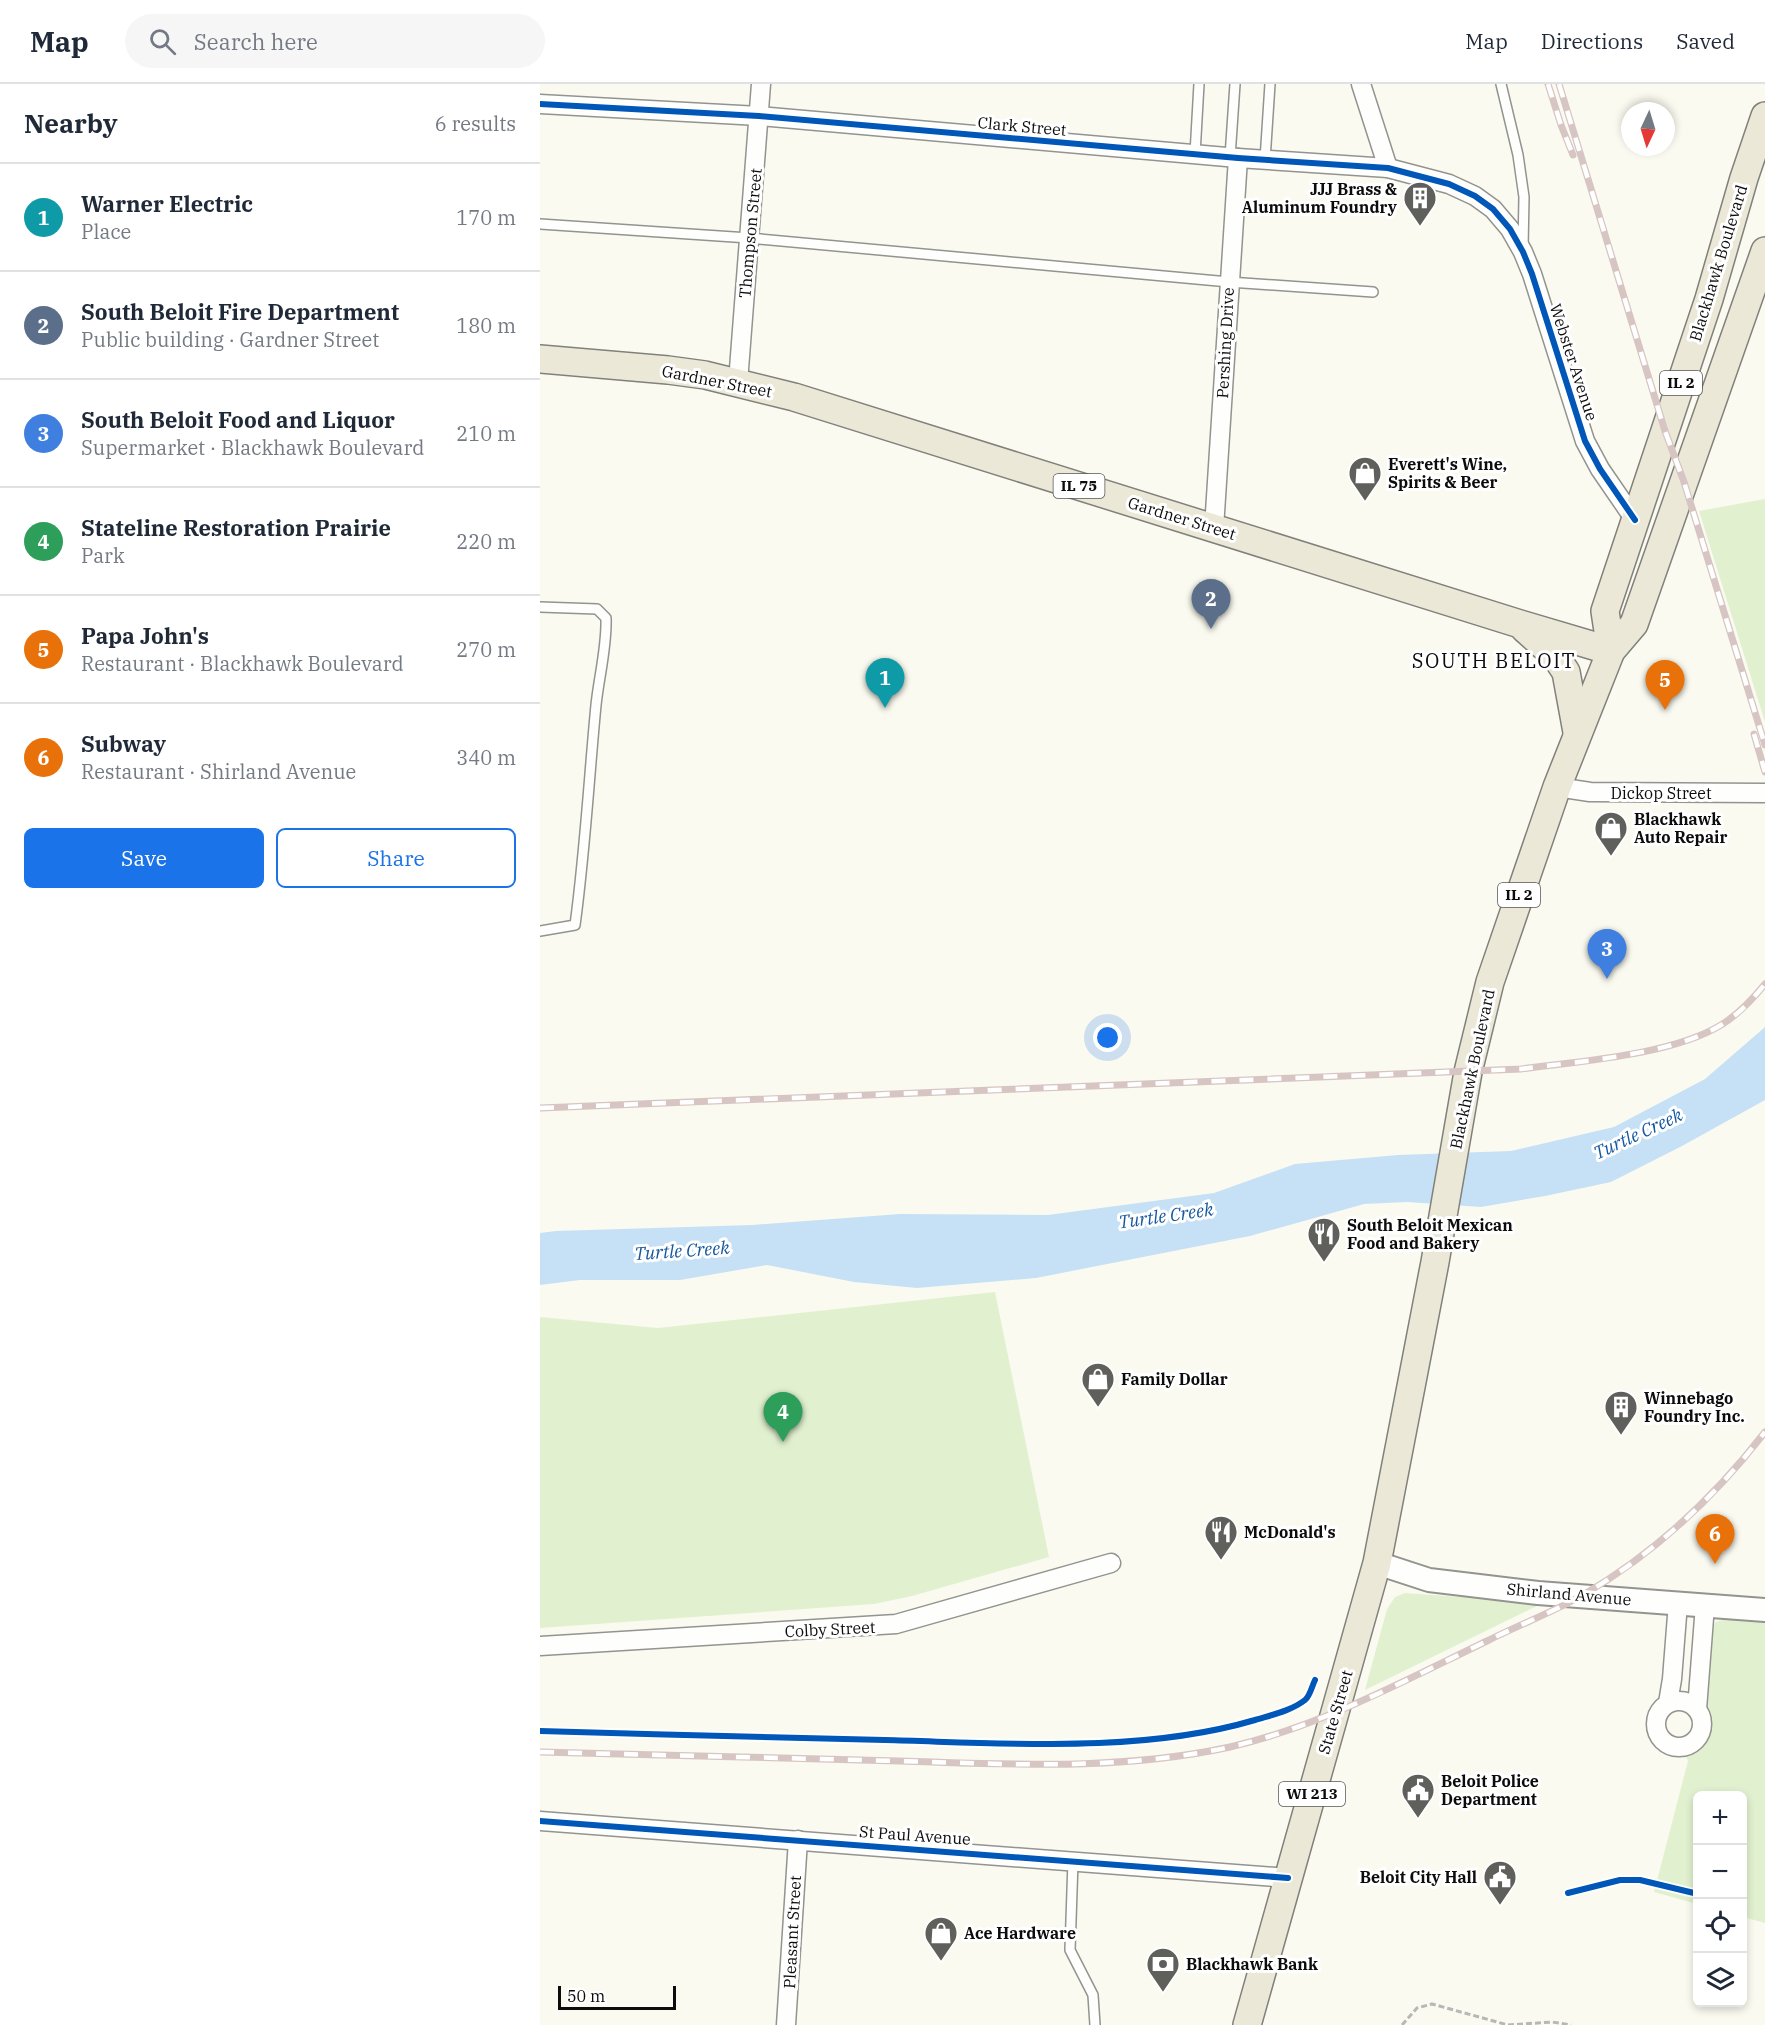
<!DOCTYPE html>
<meta charset="utf-8">
<style>
:root{--surface:#fff;--page:#f6f6f7;--text:#1f2937;--muted:#747a83;--line:#e0e1e3;--accent:#1a73e8}
body{margin:0;font-family:"IBM Plex Serif",serif;background:var(--page);color:var(--text)}
.controls{position:absolute;right:18px;bottom:18px;display:grid;overflow:hidden;border-radius:9px;box-shadow:0 3px 9px #0003}
.controls button{width:54px;height:54px;display:grid;place-items:center;padding:0;border:0;border-bottom:2px solid var(--line);background:var(--surface);color:var(--text);font:30px sans-serif}
.compass{position:absolute;left:1081px;top:18px;width:54px;height:54px;border-radius:50%;background:var(--surface);box-shadow:0 3px 9px #0003;rotate:184deg}
.scale{position:absolute;left:18px;bottom:15px;width:118px;box-sizing:border-box;padding-left:6px;border:3px solid #0c0c0c;border-top:0;font-size:16px;line-height:21px;white-space:nowrap;color:#0c0c0c;-webkit-text-stroke:4px #fff;paint-order:stroke}
.you{position:absolute;left:568px;top:954px;width:21px;height:21px;margin:-15px;border:4px solid #fff;border-radius:50%;background:#1a73e8;box-shadow:0 0 0 9px #1a73e833}
.badge{display:grid;place-items:center;width:39px;height:39px;border-radius:50%;background:var(--accent);color:#fff;font-size:20px;font-weight:700}
.pin{position:absolute;translate:-50% -50px;filter:drop-shadow(0 2px 3px #0008)}
.pin::after{content:'';position:absolute;top:32px;width:21px;height:18px;background:inherit;clip-path:polygon(0 0,100% 0,50% 100%)}
.list{margin:0;padding:0;list-style:none}
h2{display:flex;justify-content:space-between;align-items:center;height:78px;margin:0;padding:0 24px;font-size:26px}
h2 small{font-size:20px;font-weight:400;color:var(--muted)}
.list li{display:grid;grid-template-columns:39px 1fr auto;gap:18px;align-items:center;box-sizing:border-box;height:108px;padding:0 24px;border-top:2px solid var(--line)}
.list b{display:block;font-size:22px;white-space:nowrap}
.list p{margin:0;font-size:20px;white-space:nowrap;color:var(--muted)}
.list em{font-size:20px;font-style:normal;color:var(--muted)}
.actions{display:flex;gap:12px;padding:18px 24px}
.actions a{flex:1;padding:14px 0;border:2px solid var(--accent);border-radius:9px;text-align:center;font-size:21px;color:var(--accent)}
.actions .main{background:var(--accent);color:#fff}
.icon{flex:none;width:33px;height:33px;fill:none;stroke:currentColor;stroke-width:2;stroke-linecap:round;stroke-linejoin:round}
.map{position:relative;flex:none;width:1225px;height:1941px;overflow:hidden}
header{display:flex;align-items:center;gap:36px;box-sizing:border-box;height:84px;padding:0 30px;background:var(--surface);border-bottom:2px solid var(--line)}
header strong{font-size:28px}
nav{display:flex;gap:33px;margin-inline-start:auto;font-size:21px}
.search{width:420px;height:54px;background:var(--page);display:flex;align-items:center;gap:15px;box-sizing:border-box;padding:0 21px;border-radius:33px;color:var(--muted);font-size:22px}
main{display:flex}
aside{flex:1;background:var(--surface)}
.map>svg:first-child{display:block}
</style>
<header>
<strong>Map</strong>
<div class="search"><svg class="icon" aria-label="search" viewBox="0 0 24 24"><circle cx="10" cy="10" r="6"/><path d="M15 15l6 6"/></svg>Search here</div>
<nav><a>Map</a><a>Directions</a><a>Saved</a></nav>
</header>
<main>
<aside>
<h2>Nearby<small>6 results</small></h2>
<ul class="list">
<li><span class="badge" style="background:#0f9aa8">1</span><div><b>Warner Electric</b><p>Place</p></div><em>170 m</em></li>
<li><span class="badge" style="background:#5c6f8a">2</span><div><b>South Beloit Fire Department</b><p>Public building · Gardner Street</p></div><em>180 m</em></li>
<li><span class="badge" style="background:#3f7fe0">3</span><div><b>South Beloit Food and Liquor</b><p>Supermarket · Blackhawk Boulevard</p></div><em>210 m</em></li>
<li><span class="badge" style="background:#2e9e5b">4</span><div><b>Stateline Restoration Prairie</b><p>Park</p></div><em>220 m</em></li>
<li><span class="badge" style="background:#e8710a">5</span><div><b>Papa John's</b><p>Restaurant · Blackhawk Boulevard</p></div><em>270 m</em></li>
<li><span class="badge" style="background:#e8710a">6</span><div><b>Subway</b><p>Restaurant · Shirland Avenue</p></div><em>340 m</em></li>
</ul>
<div class="actions"><a class="main">Save</a><a>Share</a></div>
</aside>
<div class="map">
<svg width="1225" height="1941" viewBox="0 0 1225 1941">
<rect width="100%" height="100%" fill="#fafaf0"/>
<g fill="#e1f1d0">
<path d="M1225,415v223l-66,-211z"/>
<path d="M455,1208l54,265 -137,39 -38,8 -334,24v-311l118,11z"/>
<path d="M865,1509l138,10 -178,87 22,-81 8,-12z"/>
<path d="M1189,1534l36,2v303l-22,-6 -1,-121h-44l-1,108 -43,-12 34,-131 -3,-7 16,-8 10,-15v-14l-6,-15 7,-76 4,-4z"/>
</g>
<path fill="#c6e1f5" d="M1225,943v73l-83,46 -71,36 -66,14 -64,11 -74,-5 -43,2 -114,32 -214,42 -119,10 -63,-6 -87,-17 -87,15h-100l-40,5v-52l16,-2 196,-6 148,-11 148,1 166,-22 81,-29 103,-9 113,-4 103,-24 91,-48z"/>
<g fill="none" stroke-linecap="round" stroke-linejoin="round">
<g stroke="#93938f" stroke-width="12">
<g id="service">
<path d="M961,0l17,71 6,42 -1,50"/>
<path d="M655,70l4,-70"/>
<path d="M690,73l5,-73"/>
<path d="M725,76l5,-76"/>
<path d="M0,140l209,14 480,44 144,10"/>
<path d="M0,523l57,2 9,9c1,29 -7,58 -10,87 -7,73 -11,147 -21,220l-35,6"/>
<path d="M533,1777l-3,89 23,45 2,30"/>
</g>
</g>
<g stroke="#93938f" stroke-width="21">
<g id="minor">
<path d="M821,0l27,84"/>
<path d="M0,20l219,12 479,42 150,10 61,16 26,12 18,13 17,20 13,23 9,22 53,167 15,28 35,51"/>
<path d="M198,298l23,-298"/>
<path d="M674,444l24,-370"/>
<path d="M1017,703l33,5 175,1"/>
<path d="M0,1562l356,-22 215,-61"/>
<circle cx="1139" cy="1640" r="23"/>
<path d="M1128,1619l4,-24 6,-76"/>
<path d="M1157,1625l8,-104"/>
<path d="M0,1737l748,57"/>
<path d="M246,1941l12,-185"/>
</g>
</g>
<g stroke="#93938f" stroke-width="26">
<path id="tertiary" d="M837,1479l52,17 109,13 227,17"/>
</g>
<g stroke="#80807c" stroke-width="30">
<g id="primary">
<path d="M0,275l128,11 37,5 89,22 726,227 91,27"/>
<path d="M985,545l31,28 10,15 11,60"/>
<path d="M1071,567l-6,-40 104,-312 35,-121 21,-62"/>
<path d="M707,1941l130,-462 58,-301 33,-190 22,-90 67,-195 54,-136 23,-27 131,-373"/>
</g>
</g>
<g stroke="#b7b7b5" stroke-width="3" stroke-dasharray="6 3" stroke-linecap="butt">
<path d="M862,1941l15,-17 15,-4 76,21"/>
<path d="M968,1941l44,-3 19,3"/>
</g>
<use href="#service" stroke="#fefefd" stroke-width="9"/>
<use href="#minor" stroke="#fefefd" stroke-width="18"/>
<use href="#tertiary" stroke="#fefefd" stroke-width="22"/>
<use href="#primary" stroke="#ece8d7" stroke-width="27"/>
<g stroke="#d7c5c3" stroke-width="7">
<g id="rail">
<path d="M1008,0l13,41 12,30"/>
<path d="M1019,0l106,347 19,51 81,263"/>
<path d="M1214,650l11,38"/>
<path d="M0,1024l981,-39c59,-8 151,-14 200,-44 18,-11 31,-25 44,-41"/>
<path d="M0,1668c120,3 239,6 359,9 112,3 220,10 331,-14 91,-21 174,-66 257,-106 32,-16 66,-29 96,-46 72,-42 131,-97 182,-163"/>
</g>
</g>
<use href="#rail" stroke="#fff" stroke-width="4.5" stroke-dasharray="14" stroke-linecap="butt"/>
<g stroke="#fff" stroke-width="10">
<g id="cycleway">
<path d="M0,20l219,12 479,42 150,10 61,16 26,12 18,13 17,20 13,23 9,22 53,167 15,28 35,51"/>
<path d="M0,1647c115,3 230,7 345,9 119,3 255,14 370,-20 16,-5 36,-9 50,-20 5,-4 7,-14 10,-20"/>
<path d="M0,1737l748,57"/>
<path d="M1028,1809l52,-13h20l58,14"/>
</g>
</g>
<use href="#cycleway" stroke="#0057b8" stroke-width="6"/>
</g>
<defs>
<g id="building-pin" transform="scale(1.725)"><path d="M0 17L-7.5 6A9.5 9.5 0 1 1 7.5 6Z" fill="#5f5f5c" stroke="#fff"/><path d="M-4-6H4V6H1V3H-1V6H-4ZM-2.5-4.3h1.7v1.8h-1.7ZM.8-4.3h1.7v1.8H.8ZM-2.5-1h1.7V.8h-1.7ZM.8-1h1.7V.8H.8Z" fill="#fff"/></g>
<g id="shop-pin" transform="scale(1.725)"><path d="M0 17L-7.5 6A9.5 9.5 0 1 1 7.5 6Z" fill="#5f5f5c" stroke="#fff"/><path d="M-5-2.5h2.3a2.7 3.5 0 0 1 5.4 0H5L5.5 6h-11ZM-1.5-2.5h3a1.5 2.3 0 0 0-3 0Z" fill="#fff"/></g>
<g id="restaurant-pin" transform="scale(1.725)"><path d="M0 17L-7.5 6A9.5 9.5 0 1 1 7.5 6Z" fill="#5f5f5c" stroke="#fff"/><path d="M-5-6h1v4h1v-4h1v4h1v-4h1v5L-1.5 .5V6h-2V.5L-5-1ZM5-6V6H3V1.5H1.5Q1.5-4 5-6Z" fill="#fff"/></g>
<g id="civic-pin" transform="scale(1.725)"><path d="M0 17L-7.5 6A9.5 9.5 0 1 1 7.5 6Z" fill="#5f5f5c" stroke="#fff"/><path d="M-.6-6.5H3V-4.5H.6V-3L4-1V1h2V6H-6V1h2V-1L-.6-3ZM-1.2 2.5V6h2.4V2.5Z" fill="#fff"/></g>
<g id="bank-pin" transform="scale(1.725)"><path d="M0 17L-7.5 6A9.5 9.5 0 1 1 7.5 6Z" fill="#5f5f5c" stroke="#fff"/><path d="M-6-4H6V4H-6ZM0-2.3a2.3 2.3 0 1 0 0 4.6a2.3 2.3 0 1 0 0-4.6Z" fill="#fff"/></g>
</defs>
<g fill-rule="evenodd">
<use href="#building-pin" x="880" y="114"/>
<use href="#shop-pin" x="825" y="389"/>
<use href="#shop-pin" x="1071" y="744"/>
<use href="#restaurant-pin" x="784" y="1150"/>
<use href="#shop-pin" x="558" y="1295"/>
<use href="#building-pin" x="1081" y="1323"/>
<use href="#restaurant-pin" x="681" y="1448"/>
<use href="#civic-pin" x="878" y="1706"/>
<use href="#civic-pin" x="960" y="1793"/>
<use href="#shop-pin" x="401" y="1849"/>
<use href="#bank-pin" x="623" y="1880"/>
</g>
<g text-anchor="middle" stroke-width="6" stroke-linejoin="round" paint-order="stroke">
<g fill="#fff" stroke="#555" stroke-width="1.5">
<rect x="1120" y="287" width="42" height="24" rx="4.5"/>
<rect x="513.5" y="390" width="51" height="24" rx="4.5"/>
<rect x="958" y="799" width="42" height="24" rx="4.5"/>
<rect x="739" y="1698" width="66" height="24" rx="4.5"/>
</g>
<g font-size="15" font-weight="bold" fill="#0c0c0c">
<text x="1141" y="304">IL 2</text>
<text x="539" y="407">IL 75</text>
<text x="979" y="816">IL 2</text>
<text x="772" y="1715">WI 213</text>
</g>
<g font-size="16" fill="#0c0c0c" stroke="#fff">
<text transform="translate(482 42) rotate(5)" y="6">Clark Street</text>
<text transform="translate(210 149) rotate(-85)" y="6">Thompson Street</text>
<text transform="translate(1178 179) rotate(-73)" y="6">Blackhawk Boulevard</text>
<text transform="translate(685 259) rotate(-87)" y="6">Pershing Drive</text>
<text transform="translate(1034 278) rotate(72)" y="6">Webster Avenue</text>
<text transform="translate(177 297) rotate(11)" y="6">Gardner Street</text>
<text transform="translate(642 434) rotate(17)" y="6">Gardner Street</text>
<text x="1121" y="715">Dickop Street</text>
<text transform="translate(932 985) rotate(-78)" y="6">Blackhawk Boulevard</text>
<text transform="translate(1029 1510) rotate(5)" y="6">Shirland Avenue</text>
<text transform="translate(290 1545) rotate(-3)" y="6">Colby Street</text>
<text transform="translate(795 1628) rotate(-74)" y="6">State Street</text>
<text transform="translate(375 1751) rotate(4)" y="6">St Paul Avenue</text>
<text transform="translate(252 1848) rotate(-87)" y="6">Pleasant Street</text>
</g>
<g font-size="16" font-weight="bold" fill="#0c0c0c" stroke="#fff" text-anchor="start">
<text x="857" y="111" text-anchor="end">JJJ Brass &amp;<tspan x="857" dy="18">Aluminum Foundry</tspan></text>
<text x="848" y="386">Everett's Wine,<tspan x="848" dy="18">Spirits &amp; Beer</tspan></text>
<text x="1094" y="741">Blackhawk<tspan x="1094" dy="18">Auto Repair</tspan></text>
<text x="807" y="1147">South Beloit Mexican<tspan x="807" dy="18">Food and Bakery</tspan></text>
<text x="581" y="1301">Family Dollar</text>
<text x="1104" y="1320">Winnebago<tspan x="1104" dy="18">Foundry Inc.</tspan></text>
<text x="704" y="1454">McDonald's</text>
<text x="901" y="1703">Beloit Police<tspan x="901" dy="18">Department</tspan></text>
<text x="937" y="1799" text-anchor="end">Beloit City Hall</text>
<text x="424" y="1855">Ace Hardware</text>
<text x="646" y="1886">Blackhawk Bank</text>
</g>
<g font-size="18" font-style="italic" fill="#14579f" stroke="#fff">
<text transform="translate(1098 1050) rotate(-25)" y="6">Turtle Creek</text>
<text transform="translate(626 1132) rotate(-8)" y="6">Turtle Creek</text>
<text transform="translate(142 1167) rotate(-4)" y="6">Turtle Creek</text>
</g>
<g font-size="20" letter-spacing="1.5" fill="#0c0c0c" stroke="#fff">
<text x="954" y="584">SOUTH BELOIT</text>
</g>
</g>
</svg>
<div class="controls">
<button>+</button>
<button>−</button>
<button><svg class="icon" aria-label="locate" viewBox="0 0 24 24"><circle cx="12" cy="12" r="6"/><path d="M12 2v4M12 18v4M2 12h4M18 12h4"/></svg></button>
<button><svg class="icon" aria-label="layers" viewBox="0 0 24 24"><path d="M12 4l9 5-9 5-9-5zM3 14l9 5 9-5"/></svg></button>
</div>
<svg class="compass" viewBox="-18 -18 36 36"><path d="M0-13l5 13h-10z" fill="#e53935"/><path d="M0 13l5-13h-10z" fill="#747a83"/></svg>
<div class="scale">50 m</div>
<div class="you"></div>
<div class="pin badge" style="left:345px;top:624px;background:#0f9aa8">1</div>
<div class="pin badge" style="left:671px;top:545px;background:#5c6f8a">2</div>
<div class="pin badge" style="left:1067px;top:895px;background:#3f7fe0">3</div>
<div class="pin badge" style="left:243px;top:1358px;background:#2e9e5b">4</div>
<div class="pin badge" style="left:1125px;top:626px;background:#e8710a">5</div>
<div class="pin badge" style="left:1175px;top:1480px;background:#e8710a">6</div>
</div>
</main>
